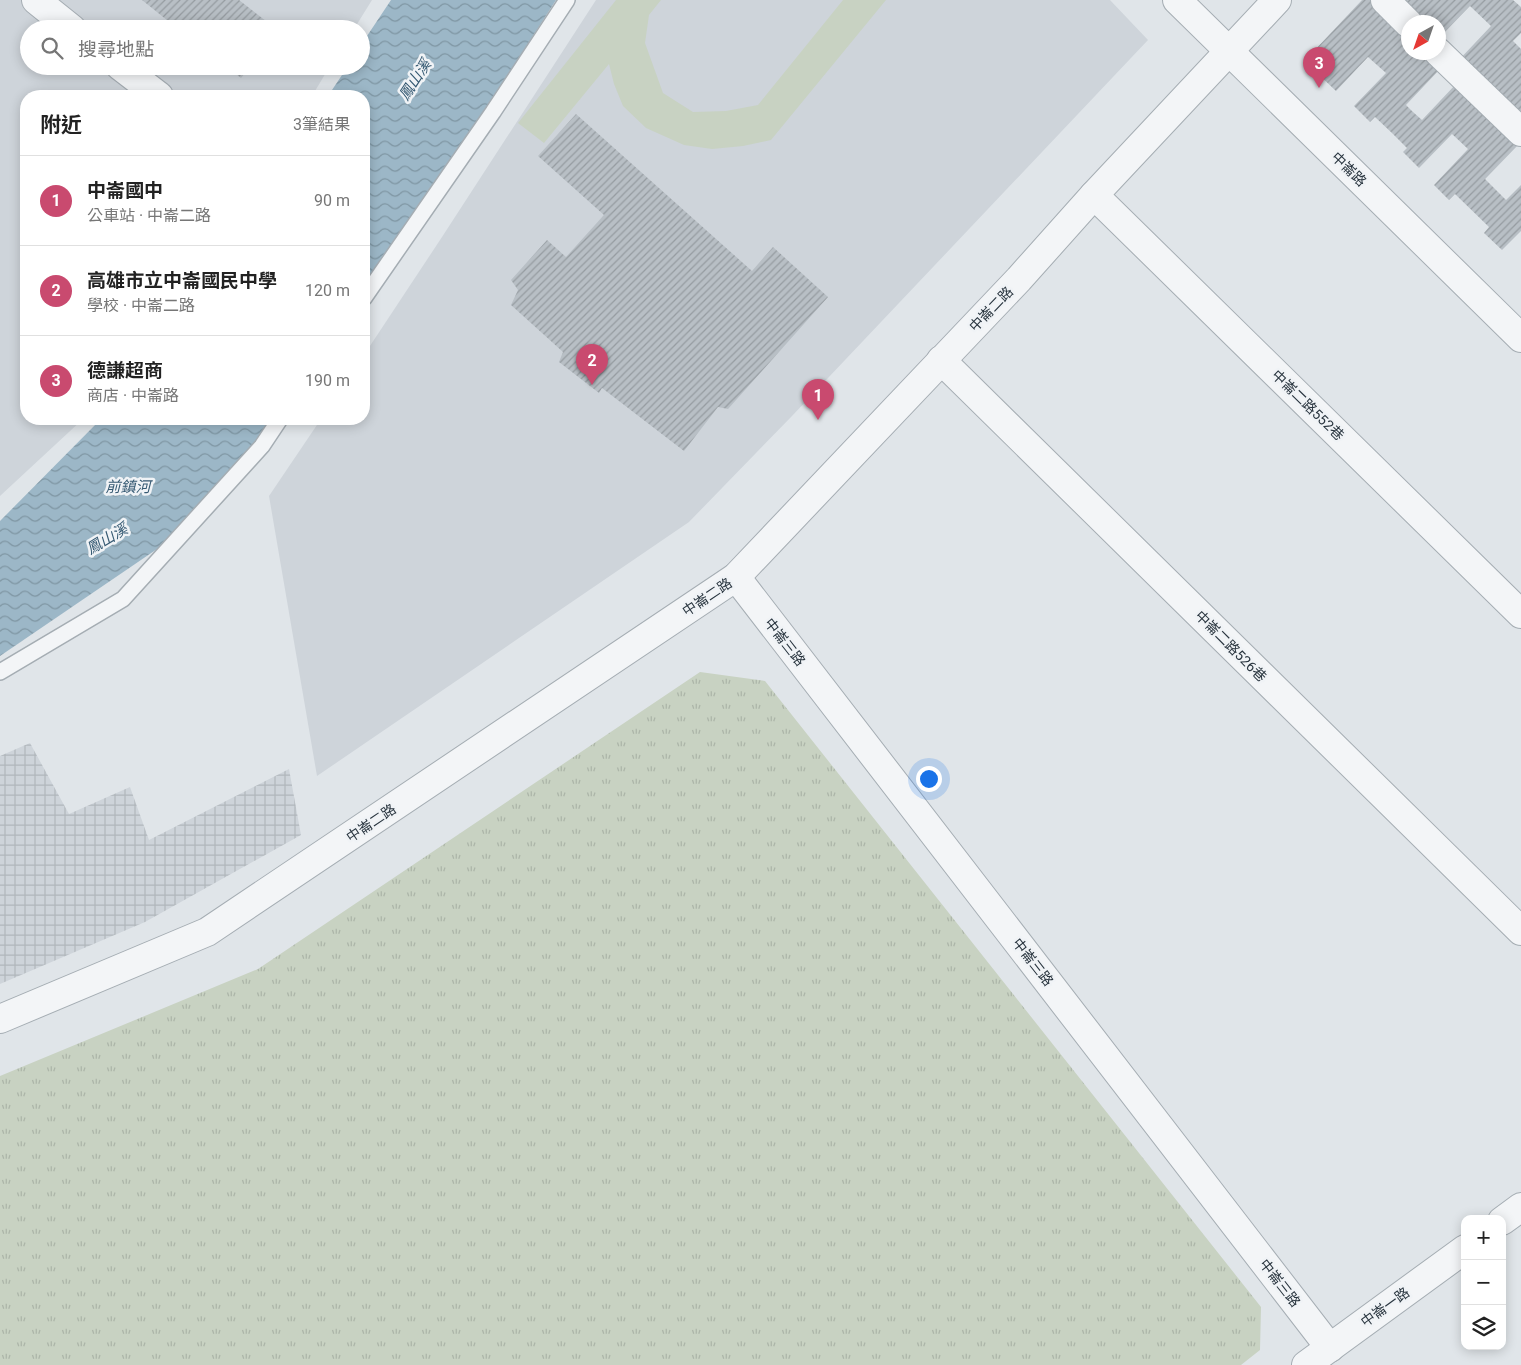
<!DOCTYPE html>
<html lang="zh-TW">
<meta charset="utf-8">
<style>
:root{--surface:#fff;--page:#f2f2f2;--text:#222;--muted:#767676;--line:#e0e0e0;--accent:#c94a6f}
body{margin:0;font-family:Roboto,"Noto Sans TC",sans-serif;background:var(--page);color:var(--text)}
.controls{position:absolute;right:15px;bottom:15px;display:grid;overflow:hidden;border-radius:10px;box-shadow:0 2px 12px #0003}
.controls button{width:45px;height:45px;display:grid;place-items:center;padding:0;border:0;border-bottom:1px solid var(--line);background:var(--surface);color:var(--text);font:25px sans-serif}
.compass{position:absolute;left:1401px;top:15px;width:45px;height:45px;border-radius:50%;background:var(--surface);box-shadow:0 2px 12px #0003;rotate:220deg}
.you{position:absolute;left:928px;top:778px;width:18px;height:18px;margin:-12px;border:4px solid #fff;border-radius:50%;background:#1a73e8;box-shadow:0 0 0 8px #1a73e833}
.badge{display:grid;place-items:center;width:32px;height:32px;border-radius:50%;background:var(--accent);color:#fff;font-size:16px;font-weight:700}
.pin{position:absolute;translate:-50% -41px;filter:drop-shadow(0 1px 2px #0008)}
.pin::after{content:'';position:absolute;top:26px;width:18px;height:15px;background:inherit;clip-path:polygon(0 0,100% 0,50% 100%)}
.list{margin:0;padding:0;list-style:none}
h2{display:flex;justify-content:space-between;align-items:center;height:65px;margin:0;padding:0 20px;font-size:21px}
h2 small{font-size:16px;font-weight:400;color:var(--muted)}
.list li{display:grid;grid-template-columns:32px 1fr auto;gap:15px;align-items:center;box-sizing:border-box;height:90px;padding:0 20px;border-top:1px solid var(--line)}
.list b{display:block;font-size:19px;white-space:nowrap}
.list p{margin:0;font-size:16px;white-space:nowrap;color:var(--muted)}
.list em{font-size:16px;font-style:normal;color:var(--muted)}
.icon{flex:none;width:28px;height:28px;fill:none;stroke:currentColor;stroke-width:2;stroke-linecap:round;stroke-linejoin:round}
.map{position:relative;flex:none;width:1521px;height:1365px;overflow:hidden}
.search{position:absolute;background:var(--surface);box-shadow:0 2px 12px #0003;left:20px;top:20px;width:350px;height:55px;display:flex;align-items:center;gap:12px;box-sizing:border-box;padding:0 18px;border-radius:28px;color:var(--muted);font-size:19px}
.panel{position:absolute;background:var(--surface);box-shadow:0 2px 12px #0003;left:20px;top:90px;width:350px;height:335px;border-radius:20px}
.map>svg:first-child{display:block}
</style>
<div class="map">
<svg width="1521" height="1365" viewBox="0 0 1521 1365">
<defs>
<pattern id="industrial-grid" width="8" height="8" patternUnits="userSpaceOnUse" patternTransform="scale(1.25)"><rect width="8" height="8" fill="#ced4da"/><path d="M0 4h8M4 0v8" fill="none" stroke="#b1b7bc"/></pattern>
<pattern id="grass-tufts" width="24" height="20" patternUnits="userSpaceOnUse" patternTransform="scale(1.25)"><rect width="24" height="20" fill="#c8d2c2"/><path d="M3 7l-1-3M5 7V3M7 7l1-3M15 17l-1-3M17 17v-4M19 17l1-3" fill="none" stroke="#acb5a8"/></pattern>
<pattern id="water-waves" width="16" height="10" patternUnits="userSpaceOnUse" patternTransform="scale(1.25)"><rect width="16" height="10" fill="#9cb7c7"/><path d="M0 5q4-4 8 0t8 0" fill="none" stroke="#7f96a3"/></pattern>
<pattern id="building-hatch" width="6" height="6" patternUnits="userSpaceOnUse" patternTransform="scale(1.25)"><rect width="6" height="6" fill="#b8bfc5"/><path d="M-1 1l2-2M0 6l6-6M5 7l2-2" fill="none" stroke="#969ca1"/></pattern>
</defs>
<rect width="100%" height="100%" fill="#e0e5e9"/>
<g fill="#ced4da">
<path d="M0,0h372l-18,29h-325v37h301l-18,30h-286v323h57l-83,77z"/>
<path d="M596,0h514l38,40 -356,376 -103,106 -372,254 -48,-280 52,-77h43v-64l78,-118z"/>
</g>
<path fill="url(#industrial-grid)" d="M30,743l39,71 61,-27 19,53 140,-71 12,66 -156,87 -145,62v-228z"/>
<path fill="url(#grass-tufts)" d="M700,672l65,9 496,626 -1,43 -19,15h-1241v-289l258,-107z"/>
<path fill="#c8d2c2" d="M616,0h45l-12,15 -4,28 18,50 30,19 33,-1 32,-6 85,-105h43l-115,140 -28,6 -31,3 -28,-4 -38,-17 -23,-22 -9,-22 -5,-20 -65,79 -26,-20z"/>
<g fill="url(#water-waves)">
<path d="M391,0h165l-192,301v-205h-36l20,-30h13v-21z"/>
<path d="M101,419h183l-77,96 -207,141v-135z"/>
</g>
<g fill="url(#building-hatch)">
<path d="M142,0h97l37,29h-98z"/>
<path d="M1362,0h9l37,36v16h17l16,16 -35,37 7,7 9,8 34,-36 63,60 -34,35 21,21 15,-15v46l-19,19 -18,-17 5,-6 -34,-33 -6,6 -15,-15 34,-36 -16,-15 -33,34 -16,-16 4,-4 -14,-14 -18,-17 -5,5 -16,-16 32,-33 -18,-16 -32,34 -20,-19 8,-8 -12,-11z"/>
<path d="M1393,0h120l8,7v26l-8,8 8,8v74l-64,-61 34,-36 -21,-20 -32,33v-17h-22z"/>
<path d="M226,66h25l-10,12z"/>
<path d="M576,114l176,157 21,-24 55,50 -100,112 -10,-2 -34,44 -82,-63 -3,5 -40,-31 4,-10 -52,-47 7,-15 -7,-10 36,-40 19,17 38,-42 -66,-59z"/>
</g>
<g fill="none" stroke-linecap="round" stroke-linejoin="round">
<g stroke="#a5adb3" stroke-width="18">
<g id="service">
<path d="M364,298l129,-186 74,-112"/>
<path d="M0,672l123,-73 139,-153 18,-27"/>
</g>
</g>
<g stroke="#a5adb3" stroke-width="30">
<g id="minor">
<path d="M36,0l36,29"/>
<path d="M1177,0l344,338"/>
<path d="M1385,0l23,23"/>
<path d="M1438,52l83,80"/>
<path d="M120,66l39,30"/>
<path d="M1094,195l427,419"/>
<path d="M941,360l580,571"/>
<path d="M736,577l594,771"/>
<path d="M0,1019l207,-87 529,-355 283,-298 75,-84 183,-195"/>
</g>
</g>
<g stroke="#a5adb3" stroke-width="30">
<g id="tertiary">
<path d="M1502,1221l19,-14"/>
<path d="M1306,1365l159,-116"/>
</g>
</g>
<use href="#service" stroke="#f3f5f7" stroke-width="15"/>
<use href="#minor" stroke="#f3f5f7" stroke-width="28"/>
<use href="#tertiary" stroke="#f3f5f7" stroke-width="28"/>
</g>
<g text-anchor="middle" stroke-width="5" stroke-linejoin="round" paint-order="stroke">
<g font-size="14" fill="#29353f" stroke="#f0f3f6">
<text transform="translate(1349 169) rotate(44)" y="5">中崙路</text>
<text transform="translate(991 309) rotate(-46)" y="5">中崙二路</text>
<text transform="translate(1308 405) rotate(44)" y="5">中崙二路552巷</text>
<text transform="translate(707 597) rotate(-34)" y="5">中崙二路</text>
<text transform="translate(785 642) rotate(52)" y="5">中崙三路</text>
<text transform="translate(1231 646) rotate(45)" y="5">中崙二路526巷</text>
<text transform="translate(371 823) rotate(-34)" y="5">中崙二路</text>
<text transform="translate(1033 962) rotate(52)" y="5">中崙三路</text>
<text transform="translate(1280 1283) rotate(52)" y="5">中崙三路</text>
<text transform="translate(1385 1307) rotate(-36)" y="5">中崙一路</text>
</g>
<g font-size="15" font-style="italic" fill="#355972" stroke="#f0f3f6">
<text transform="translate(415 80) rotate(-57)" y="5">鳳山溪</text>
<text x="128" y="492">前鎮河</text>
<text transform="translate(107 539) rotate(-31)" y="5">鳳山溪</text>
</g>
</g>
</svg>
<div class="controls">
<button>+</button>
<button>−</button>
<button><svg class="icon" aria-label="layers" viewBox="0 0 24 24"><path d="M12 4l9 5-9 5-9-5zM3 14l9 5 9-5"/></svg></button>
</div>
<svg class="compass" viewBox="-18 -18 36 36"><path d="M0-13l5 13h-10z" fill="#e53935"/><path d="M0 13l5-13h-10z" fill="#767676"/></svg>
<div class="you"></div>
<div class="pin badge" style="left:818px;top:420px">1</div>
<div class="pin badge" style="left:592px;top:385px">2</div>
<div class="pin badge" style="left:1319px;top:88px">3</div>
<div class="search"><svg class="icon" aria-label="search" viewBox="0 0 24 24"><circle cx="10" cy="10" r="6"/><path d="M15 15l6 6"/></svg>搜尋地點</div>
<section class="panel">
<h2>附近<small>3筆結果</small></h2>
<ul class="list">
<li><span class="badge">1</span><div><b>中崙國中</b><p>公車站 · 中崙二路</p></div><em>90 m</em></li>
<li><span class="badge">2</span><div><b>高雄市立中崙國民中學</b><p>學校 · 中崙二路</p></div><em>120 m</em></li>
<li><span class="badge">3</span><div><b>德謙超商</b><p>商店 · 中崙路</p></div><em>190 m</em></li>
</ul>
</section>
</div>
